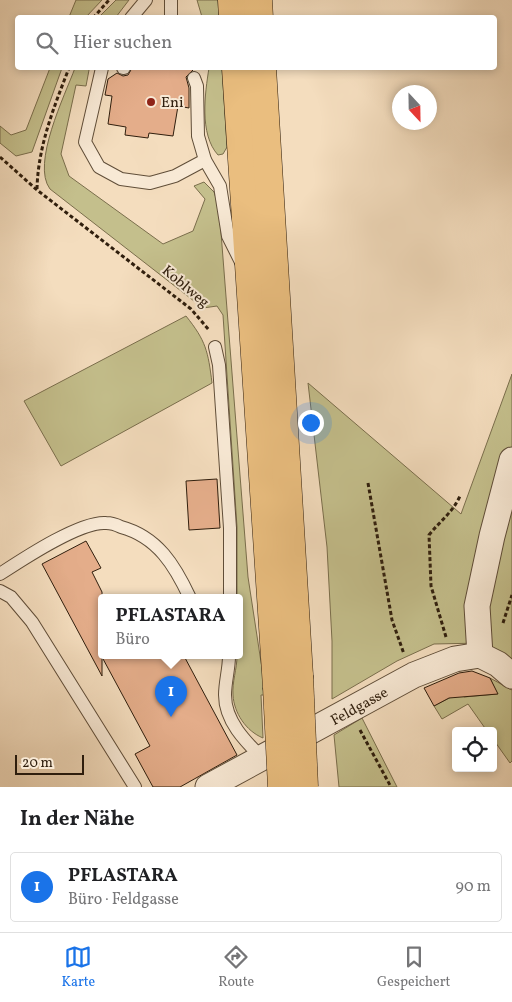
<!DOCTYPE html>
<html lang="de">
<meta charset="utf-8">
<style>
:root{--surface:#fff;--page:#f2f2f2;--text:#202124;--muted:#757577;--line:#e0e0e0;--accent:#1a73e8}
body{margin:0;font-family:Vollkorn,serif;background:var(--page);color:var(--text)}
.controls{position:absolute;right:15px;bottom:15px;display:grid;overflow:hidden;border-radius:5px;box-shadow:0 2px 8px #0003}
.controls button{width:45px;height:45px;display:grid;place-items:center;padding:0;border:0;border-bottom:1px solid var(--line);background:var(--surface);color:var(--text);font:25px sans-serif}
.compass{position:absolute;left:392px;top:85px;width:45px;height:45px;border-radius:50%;background:var(--surface);box-shadow:0 2px 8px #0003;rotate:158deg}
.scale{position:absolute;left:15px;bottom:12px;width:69px;box-sizing:border-box;padding-left:5px;border:2px solid #2f1e0d;border-top:0;font-size:14px;line-height:18px;white-space:nowrap;color:#2f1e0d;-webkit-text-stroke:4px #f8e9d5;paint-order:stroke}
.you{position:absolute;left:310px;top:422px;width:18px;height:18px;margin:-12px;border:4px solid #fff;border-radius:50%;background:#1a73e8;box-shadow:0 0 0 8px #1a73e833}
.badge{display:grid;place-items:center;width:32px;height:32px;border-radius:50%;background:var(--accent);color:#fff;font-size:16px;font-weight:700}
.pin{position:absolute;translate:-50% -41px;filter:drop-shadow(0 1px 2px #0008)}
.pin::after{content:'';position:absolute;top:26px;width:18px;height:15px;background:inherit;clip-path:polygon(0 0,100% 0,50% 100%)}
.popup{position:absolute;left:98px;top:594px;width:145px;height:65px;box-sizing:border-box;display:grid;place-content:center;border-radius:5px;background:var(--surface);filter:drop-shadow(0 1px 4px #0005);font-size:16px;white-space:nowrap;color:var(--muted)}
.popup b{font-size:19px;color:var(--text)}
.popup::after{content:'';position:absolute;left:50%;top:100%;margin-left:-10px;border:10px solid transparent;border-top-color:var(--surface)}
.list{margin:0;padding:0;list-style:none}
h2{display:flex;justify-content:space-between;align-items:center;height:65px;margin:0;padding:0 20px;font-size:21px}
h2 small{font-size:16px;font-weight:400;color:var(--muted)}
.list li{display:grid;grid-template-columns:32px 1fr auto;gap:15px;align-items:center;box-sizing:border-box;height:70px;margin:0 10px 10px;padding:0 10px;border:1px solid var(--line);border-radius:5px}
.list b{display:block;font-size:19px;white-space:nowrap}
.list p{margin:0;font-size:16px;white-space:nowrap;color:var(--muted)}
.list em{font-size:16px;font-style:normal;color:var(--muted)}
.icon{flex:none;width:28px;height:28px;fill:none;stroke:currentColor;stroke-width:2;stroke-linecap:round;stroke-linejoin:round}
.map{position:relative;flex:none;width:512px;height:787px;overflow:hidden}
.search{position:absolute;background:var(--surface);box-shadow:0 2px 8px #0003;left:15px;right:15px;top:15px;height:55px;display:flex;align-items:center;gap:12px;box-sizing:border-box;padding:0 18px;border-radius:5px;color:var(--muted);font-size:19px}
.sheet{height:145px;background:var(--surface)}
nav{display:flex;justify-content:space-around;align-items:center;box-sizing:border-box;height:70px;border-top:1px solid var(--line);background:var(--surface);font-size:14px;color:var(--muted)}
nav a{display:grid;justify-items:center;gap:2px}
nav .on{color:var(--accent)}
.map>svg:first-child{display:block}
</style>
<div class="map">
<svg width="512" height="787" viewBox="0 0 512 787">
<rect width="100%" height="100%" fill="#f4ddbe"/>
<filter id="stains"><feTurbulence type="fractalNoise" baseFrequency=".004" numOctaves="4"/><feColorMatrix values="0 0 0 0 .2 0 0 0 0 .09 0 0 0 0 .02 0 0 0 .5 -.17"/></filter>
<radialGradient id="worn" r=".72"><stop offset=".6" stop-color="#630" stop-opacity="0"/><stop offset="1" stop-color="#630" stop-opacity=".3"/></radialGradient>
<g fill="#c4bf8c" stroke="#7a6e4c">
<path d="M76,0h26l-16,17h-17z"/>
<path d="M116,0h13l-13,17h-17z"/>
<path d="M197,0h21l1,17h-17z"/>
<path d="M50,68h12l-30,84 -16,4 -16,-13v-17l11,9 15,-5z"/>
<path d="M75,68h13l1,2 -3,16 -10,-1 -15,69 8,22 94,68 30,-13 12,-32 -11,-13 10,-4 10,10 5,15 29,370 18,118h-5l2,43c-17,-7 -29,-25 -30,-43 -1,-13 4,-26 4,-39h3v-58h-3v-71l-14,-212 -6,-9 -14,2 -153,-119c-19,-25 15,-94 25,-121z"/>
<path d="M209,68h13l5,79 -4,7 -5,1c-19,-21 -13,-62 -9,-87z"/>
<path d="M186,316c20,25 22,35 26,67l-151,83 -37,-65z"/>
<path d="M512,374v288l-30,-19 -48,1 -37,17 -65,38v-58l-5,-94 -19,-164 153,131z"/>
<path d="M490,678l22,12v71l-2,2 -17,-24v-8h-6l-19,-27 -26,15 -8,-13 27,-14 3,5 33,-3z"/>
<path d="M362,718l35,69h-58l-5,-52z"/>
</g>
<g fill="#e4ad8a" stroke="#2f1e0d">
<path d="M132,68h63l-9,9 3,11v20l-11,-2 -5,30 -24,-3 -1,5 -23,-3 1,-8 -18,-3 4,-28 -7,-1 3,-16 9,-6 6,3 5,-1z"/>
<path d="M217,479l3,49 -31,2 -3,-49z"/>
<path d="M86,541l15,27 -9,4 10,20v64h82l53,99 -57,32h-27l-18,-33 15,-8 -48,-89v19l-60,-112z"/>
<path d="M472,671l18,7 8,16 -49,4 -15,8 -10,-18 35,-15z"/>
</g>
<g fill="none" stroke-linecap="round" stroke-linejoin="round">
<g stroke="#604e39" stroke-width="14">
<g id="service">
<path d="M131,18l15,-18"/>
<path d="M171,18v-18"/>
<path d="M102,68l-17,74 14,25 22,12 29,4 25,-7 30,-16"/>
<path d="M123,68h1"/>
<path d="M194,78l3,8 1,50 7,24 15,26 8,50 14,28"/>
<path d="M215,347l4,18 11,163v70"/>
<path d="M0,574c23,-15 80,-53 106,-51 5,0 11,2 15,4 37,10 54,39 69,71"/>
<path d="M0,591l11,6 21,25 103,165"/>
<path d="M229,656c0,13 -4,26 -4,39 0,26 20,46 37,63"/>
</g>
</g>
<g stroke="#604e39" stroke-width="27">
<g id="minor">
<path d="M480,655l-3,-49 15,-70 20,-76"/>
<path d="M208,787l206,-112 41,-16 25,-4 18,9 14,12"/>
</g>
</g>
<g stroke="#2f1e0d" stroke-width="29">
<g id="primary">
<path d="M232,0l1,18"/>
<path d="M258,0l1,18"/>
<path d="M236,68l41,619"/>
<path d="M262,68l37,608"/>
</g>
</g>
<g stroke="#2f1e0d" stroke-width="3" stroke-dasharray="4 2.5" stroke-linecap="butt">
<path d="M93,18l16,-18"/>
<path d="M0,157l37,33 154,119 18,21"/>
<path d="M37,189c1,-43 17,-82 32,-121"/>
<path d="M368,483l24,137 12,34"/>
<path d="M503,623l9,-28"/>
<path d="M446,637l-15,-51 -2,-51c11,-14 24,-23 31,-39"/>
<path d="M360,730l31,57"/>
</g>
<use href="#service" stroke="#f8e9d5" stroke-width="12"/>
<use href="#minor" stroke="#f8e9d5" stroke-width="25"/>
<use href="#primary" stroke="#eabe7f" stroke-width="28"/>
<g stroke="#2f1e0d" stroke-width="29" stroke-linecap="butt">
<g id="primary-bridge">
<path d="M299,676l5,111"/>
<path d="M277,687l5,100"/>
</g>
</g>
<use href="#primary-bridge" stroke="#eabe7f" stroke-width="28"/>
</g>
<circle fill="#8f2418" stroke="#f8e9d5" stroke-width="2" cx="151" cy="102" r="5"/>
<g text-anchor="middle" stroke-width="4" stroke-linejoin="round" paint-order="stroke">
<g font-size="15" fill="#2f1e0d" stroke="#f8e9d5" text-anchor="start">
<text x="161" y="107">Eni</text>
</g>
<g font-size="15" fill="#2f1e0d" stroke="#f8e9d5">
<text transform="translate(186 286) rotate(40)" y="5">Koblweg</text>
<text transform="translate(359 706) rotate(-29)" y="5">Feldgasse</text>
</g>
</g>
<rect width="100%" height="100%" filter="url(#stains)"/>
<rect width="100%" height="100%" fill="url(#worn)"/>
</svg>
<div class="controls">
<button><svg class="icon" aria-label="locate" viewBox="0 0 24 24"><circle cx="12" cy="12" r="6"/><path d="M12 2v4M12 18v4M2 12h4M18 12h4"/></svg></button>
</div>
<svg class="compass" viewBox="-18 -18 36 36"><path d="M0-13l5 13h-10z" fill="#e53935"/><path d="M0 13l5-13h-10z" fill="#757577"/></svg>
<div class="scale">20 m</div>
<div class="you"></div>
<div class="pin badge" style="left:171px;top:717px">1</div>
<div class="popup"><b>PFLASTARA</b>Büro</div>
<div class="search"><svg class="icon" aria-label="search" viewBox="0 0 24 24"><circle cx="10" cy="10" r="6"/><path d="M15 15l6 6"/></svg>Hier suchen</div>
</div>
<section class="sheet">
<h2>In der Nähe<small></small></h2>
<ul class="list">
<li><span class="badge">1</span><div><b>PFLASTARA</b><p>Büro · Feldgasse</p></div><em>90 m</em></li>
</ul>
</section>
<nav>
<a class="on"><svg class="icon" aria-label="map" viewBox="0 0 24 24"><path d="M3 6l6-2 6 2 6-2v14l-6 2-6-2-6 2zM9 4v14M15 6v14"/></svg>Karte</a>
<a><svg class="icon" aria-label="directions" viewBox="0 0 24 24"><path d="M12 3l9 9-9 9-9-9zM9 14v-3h6M13 9l2 2-2 2"/></svg>Route</a>
<a><svg class="icon" aria-label="saved" viewBox="0 0 24 24"><path d="M7 4h10v16l-5-4-5 4z"/></svg>Gespeichert</a>
</nav>
